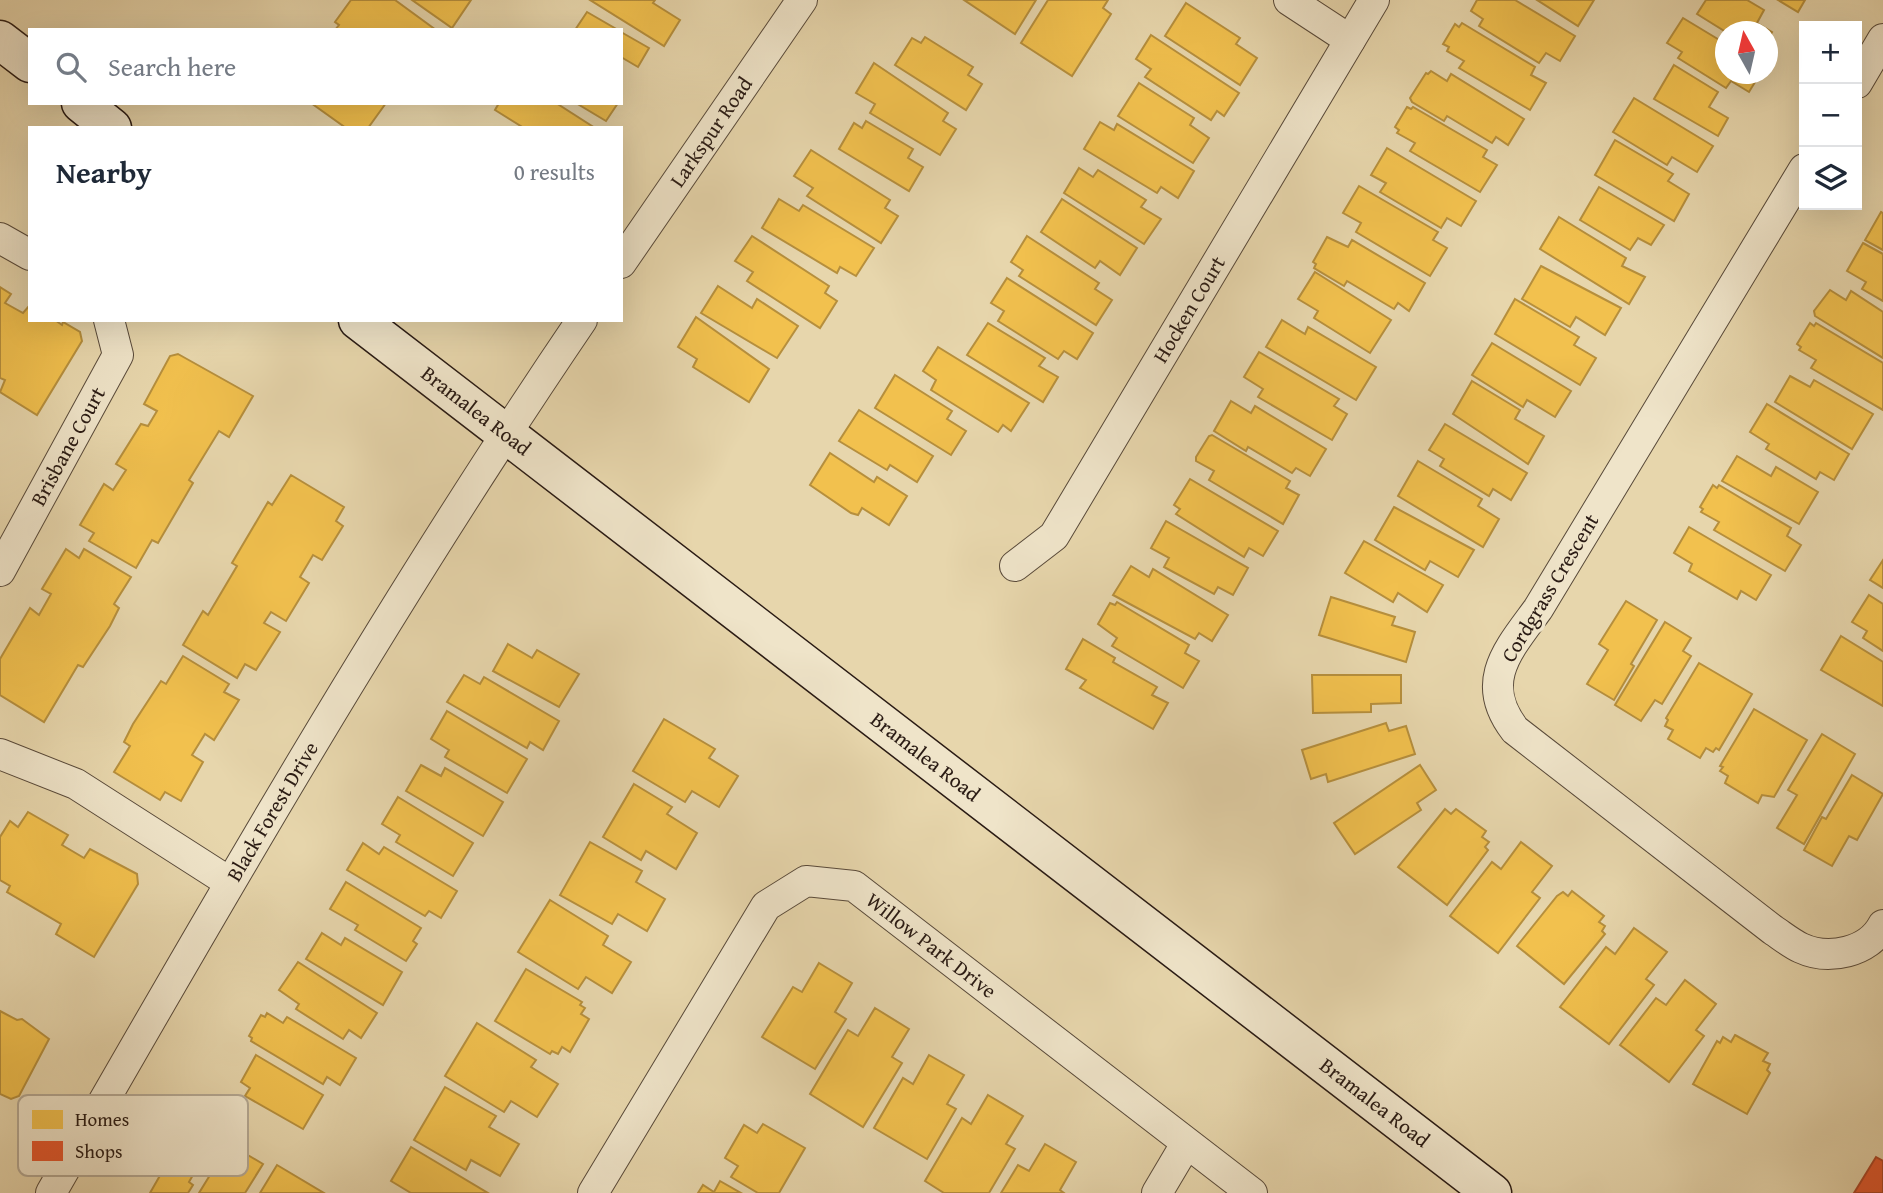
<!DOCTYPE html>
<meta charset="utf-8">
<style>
:root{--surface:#fff;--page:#f2f2f3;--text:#1f2937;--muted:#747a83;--line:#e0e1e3}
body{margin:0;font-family:"Gentium Book Plus",serif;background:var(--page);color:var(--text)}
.controls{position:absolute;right:21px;top:21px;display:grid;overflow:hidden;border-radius:0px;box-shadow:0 7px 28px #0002}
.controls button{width:63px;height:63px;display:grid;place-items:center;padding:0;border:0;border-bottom:2px solid var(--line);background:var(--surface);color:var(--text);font:35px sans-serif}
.compass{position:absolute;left:1715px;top:21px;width:63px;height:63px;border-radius:50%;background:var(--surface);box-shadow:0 7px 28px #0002;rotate:352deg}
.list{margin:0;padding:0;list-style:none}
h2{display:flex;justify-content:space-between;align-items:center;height:91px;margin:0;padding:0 28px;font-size:30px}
h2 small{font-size:23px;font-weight:400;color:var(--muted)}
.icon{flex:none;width:38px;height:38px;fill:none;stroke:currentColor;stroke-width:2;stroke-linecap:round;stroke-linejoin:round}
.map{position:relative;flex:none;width:1883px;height:1193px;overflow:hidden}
.search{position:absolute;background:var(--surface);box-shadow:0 7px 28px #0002;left:28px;top:28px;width:595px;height:77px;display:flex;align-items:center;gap:18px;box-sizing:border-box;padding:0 24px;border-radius:0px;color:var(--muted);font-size:26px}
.panel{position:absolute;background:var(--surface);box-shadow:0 7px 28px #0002;left:28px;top:126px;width:595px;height:196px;border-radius:0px}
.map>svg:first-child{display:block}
</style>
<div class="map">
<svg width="1883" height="1193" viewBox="0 0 1883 1193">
<rect width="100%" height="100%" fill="#e7d6ac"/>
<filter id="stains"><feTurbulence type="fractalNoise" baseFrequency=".00286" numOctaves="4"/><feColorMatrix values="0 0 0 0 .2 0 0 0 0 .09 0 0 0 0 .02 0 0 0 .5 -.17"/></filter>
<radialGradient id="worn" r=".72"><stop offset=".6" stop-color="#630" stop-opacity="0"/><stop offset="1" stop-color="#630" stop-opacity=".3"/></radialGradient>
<g fill="#f2c14e" stroke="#b68f3d" stroke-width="2">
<path d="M351,0h44l41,30h-101l4,-5 -4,-3z"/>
<path d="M412,0h59l-19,28z"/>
<path d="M590,0h65l-2,3 27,17 -16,26z"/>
<path d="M964,0h72l-21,34z"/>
<path d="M1048,0h60l-5,8 8,6 -39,62 -51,-33z"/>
<path d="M1477,0h38l60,36 -15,25 -14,-8 -7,10 -60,-37 4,-7 -12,-8z"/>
<path d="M1537,0h57l-16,26z"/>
<path d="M1706,0h41l17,10 -7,13 15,9 -4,7v-7h-42l-29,-18z"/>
<path d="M1778,0h27l-7,12z"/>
<path d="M1186,3l54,35 -4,6 21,14 -17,27 -75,-49z"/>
<path d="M587,12l31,18h-43z"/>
<path d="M1683,18l43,26v30h34l-11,18 -18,-11 -5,7 -48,-30 4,-6 -15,-9z"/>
<path d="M1462,23l73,44 -4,8 15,8 -16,27 -71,-42 5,-7 -17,-10 2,-4 -6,-3 12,-20 4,3z"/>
<path d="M621,32l28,16 -11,19 -17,-10z"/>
<path d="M1151,35l88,58 -15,23 -7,-5 -6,9 -66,-43 6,-8 -15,-10z"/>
<path d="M925,37l48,30 -5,8 14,9 -16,26 -71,-45 17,-27 9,5z"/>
<path d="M874,63l74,50 -5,8 13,8 -16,26 -70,-42 5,-9 -19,-11z"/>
<path d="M1674,65l44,27 -9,15 19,11 -10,18 -64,-37z"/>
<path d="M1431,71l16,10 4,-7 73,45 -16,26 -12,-8 -4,6 -45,-27 -3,5 -32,-19 -2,-4 16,-25 2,1z"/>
<path d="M1139,83l55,35 -4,7 19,13 -16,25 -75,-47z"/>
<path d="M1634,98l79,48 -16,26 -25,-15 -5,8 -54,-33z"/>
<path d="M311,103h75l-18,25h-22z"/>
<path d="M499,103h57l39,25h-71l-29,-18z"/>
<path d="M576,103h42l-12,18z"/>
<path d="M1407,107l4,2 2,-2 74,43 -4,7 14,8 -17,27 -70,-41 5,-8 -18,-10 2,-3 -4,-3z"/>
<path d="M866,121l47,28 -5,9 15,9 -14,24 -70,-42 15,-26 8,5z"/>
<path d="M1100,122l14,8 3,-6 77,47 -16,27 -17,-11 -4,6 -73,-44z"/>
<path d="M1615,140l58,34 -5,7 21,13 -15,27 -79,-46z"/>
<path d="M1387,148l89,53 -15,25 -14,-8 -6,10 -61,-36 6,-9 -15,-8z"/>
<path d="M811,150l79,50 -5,8 13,8 -17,27 -74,-47 6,-8 -19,-12z"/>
<path d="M1079,168l14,9 5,-7 48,30 -5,7 20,12 -17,25 -80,-51z"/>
<path d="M1359,186l79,46 -5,8 14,8 -17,28 -74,-44 5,-9 -18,-10z"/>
<path d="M1599,187l65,38 -13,20 -13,-7 -8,12 -50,-30z"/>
<path d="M779,199l20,12 4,-6 71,43 -18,28 -16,-9 -3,6 -75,-45z"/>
<path d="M1062,199l75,49 -17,27 -20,-14 -5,7 -54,-36z"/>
<path d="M1881,212l2,1v37l-18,-10z"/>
<path d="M1559,217l67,41 -4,8 23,11 -16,27 -89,-55z"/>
<path d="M752,236l77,50 -4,7 12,8 -17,27 -73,-47 6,-9 -18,-11z"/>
<path d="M1027,236l72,47 -4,6 17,11 -16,25 -77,-49 4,-6 -12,-8z"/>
<path d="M1327,237l21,10 4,-7 73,43 -16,28 -11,-8 -4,6 -47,-28 -3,5 -30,-18 2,-4 -3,-2z"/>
<path d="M1863,243l20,11v47l-21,-12 4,-7 -19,-11z"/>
<path d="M1541,266l80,42 -16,27 -29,-18 -6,10 -48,-28z"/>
<path d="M1315,272l76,48 -21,33 -56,-35 4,-7 -20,-12z"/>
<path d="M1007,278l86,55 -16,26 -13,-8 -6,8 -60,-38 6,-10 -13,-8z"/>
<path d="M718,286l34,22 5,-9 41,27 -21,32 -76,-45z"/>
<path d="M0,287l11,7 -6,9 18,10 7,-8v15h25l7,5 1,-3 17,10 2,9 -45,74 -37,-23 5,-12 -5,-2z"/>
<path d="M1830,290l16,10 5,-9 32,21v46l-68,-42 -1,-5z"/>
<path d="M1515,299l64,38 -5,8 22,13 -16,27 -85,-51z"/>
<path d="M696,317l73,52 -20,33 -56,-35 4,-8 -19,-12z"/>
<path d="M1282,320l23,14 3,-7 68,40 -20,33 -90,-53z"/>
<path d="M988,323l57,35 -6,8 19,11 -15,25 -76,-47z"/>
<path d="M1810,323l4,3 2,-3 67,40v47l-72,-42 5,-8 -17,-10 2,-3 -4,-3z"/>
<path d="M1492,343l79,48 -16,26 -28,-17 -4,7 -51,-32z"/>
<path d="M938,347l91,56 -18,28 -8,-6 -5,7 -67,-42 5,-10 -13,-9z"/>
<path d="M1259,352l80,47 -5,7 13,8 -15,26 -74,-43 5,-8 -19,-12z"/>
<path d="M178,354l75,42 -24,41 -10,-6 -30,49 4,3 -35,60 -6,-3 -16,28 -47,-27 5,-8 -14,-8 24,-41 9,6 13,-20 -10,-6 25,-40 7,2 9,-15 -13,-7 26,-48z"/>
<path d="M895,375l57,36 -5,8 19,12 -15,24 -76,-47z"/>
<path d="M1790,376l20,11 4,-7 59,34 -21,35 -77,-47z"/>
<path d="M1472,381l48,29 -5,9 29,17 -16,28 -75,-50z"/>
<path d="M1231,401l20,12 4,-7 71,43 -16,27 -14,-8 -4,5 -44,-26 -2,4 -32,-20z"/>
<path d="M1767,404l82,50 -15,26 -14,-8 -4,7 -50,-30 3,-5 -19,-12z"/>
<path d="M859,410l74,46 -16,26 -27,-17 -3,5 -48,-29z"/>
<path d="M1445,424l82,49 -16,27 -18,-11 -4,7 -49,-30 4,-7 -15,-9z"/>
<path d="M1212,435l78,46 -4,7 13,7 -16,29 -74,-44 5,-9 -18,-10v-4l13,-21z"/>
<path d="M830,453l44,29 3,-5 30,19 -18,29 -27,-17 -4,7 -7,-2 -41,-28z"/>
<path d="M1737,456l34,20 5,-9 42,25 -19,32 -77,-43z"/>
<path d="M1418,461l64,38 -4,7 21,13 -16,28 -85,-51z"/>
<path d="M291,475l53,32 -8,14 7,5 -21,34 -9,-5 -13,22 9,6 -23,38 -15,-9 -7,11 16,9 -24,38 -11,-6 -8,14 -54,-33 20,-34 5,4 29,-49 -5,-3 36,-61 4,3z"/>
<path d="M1190,479l88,52 -15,25 -14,-8 -5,9 -68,-43 4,-5 -6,-4z"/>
<path d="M1713,485l4,3 2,-3 72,43 -4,8 14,9 -16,26 -71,-41 5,-8 -18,-10 2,-3 -3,-2z"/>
<path d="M1394,507l80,43 -16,27 -28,-16 -5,9 -50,-30z"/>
<path d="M1166,521l82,47 -15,27 -15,-8 -4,7 -50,-27 5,-9 -18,-10z"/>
<path d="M1689,527l82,48 -15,25 -15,-9 -4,8 -48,-28 3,-7 -18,-11z"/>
<path d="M1364,541l79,44 -16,27 -29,-19 -5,9 -48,-29z"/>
<path d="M66,549l13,9 5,-9 47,28 -17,27 5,4 -9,18 -27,41 -5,-2 -34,57 -44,-27v-36l30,-51 9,7 12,-21 -9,-5z"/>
<path d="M1883,560v28l-13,-8z"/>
<path d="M1131,566l18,11 4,-8 75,46 -16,26 -13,-8 -4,6 -82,-44z"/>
<path d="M1869,595l14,9v47l-20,-13 4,-7 -15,-9z"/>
<path d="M1331,597l64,20 -3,8 23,7 -9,30 -87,-27z"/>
<path d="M1626,601l31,19 -26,44 3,2 -20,34 -27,-16 21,-34 -9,-6z"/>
<path d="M1117,602l72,43 -4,8 14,8 -16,27 -71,-42 5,-8 -19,-14 12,-21 5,2z"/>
<path d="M1665,622l26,16 -8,13 8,5 -29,48 -7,-4 -14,21 -26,-16z"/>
<path d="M1841,636l42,26v44l-62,-36z"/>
<path d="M1083,639l32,19 -2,4 44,25 -5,8 16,8 -15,26 -73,-41 6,-8 -20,-11z"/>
<path d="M508,644l24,14 5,-8 42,24 -20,33 -66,-36z"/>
<path d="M183,656l46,28 -5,8 15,8 -25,40 -9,-6 -13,21 11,7 -22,39 -16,-9 -5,8 -46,-28 16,-26 -6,-4 9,-18 28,-43 5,3z"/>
<path d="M1699,663l53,31 -33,56 -3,-2 -3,4 -7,-4 -6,10 -32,-19 5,-9 -8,-4 3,-6 -2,-2z"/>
<path d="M464,675l16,9 4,-7 75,44 -16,29 -13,-8 -3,6 -80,-46z"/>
<path d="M1312,675h89v28l-30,1v8l-58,1z"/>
<path d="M1754,709l53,31 -33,57 -12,-2 -4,8 -33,-20 3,-7 -8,-5 3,-4 -3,-1z"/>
<path d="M447,711l80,48 -20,34 -62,-36 4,-7 -18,-11z"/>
<path d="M664,719l51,30 -6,9 29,18 -19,31 -27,-16 -7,11 -52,-31z"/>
<path d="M1386,723l3,8 17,-5 9,28 -87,28 -2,-8 -15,5 -9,-29z"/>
<path d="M1822,734l33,20 -51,90 -27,-16 20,-33 -9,-5z"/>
<path d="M421,765l20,11 4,-8 58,34 -20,34 -77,-45z"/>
<path d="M1420,765l16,25 -19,13 4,7 -66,44 -21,-31z"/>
<path d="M1852,775l31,19 -26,46 -8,-4 -17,30 -28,-16 18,-33 4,2z"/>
<path d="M634,784l38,23 -5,7 30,19 -21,36 -30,-18 -5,9 -38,-23z"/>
<path d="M398,797l75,46 -20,33 -57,-34 4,-7 -18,-11z"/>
<path d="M1445,809l6,5 5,-5 30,22 -4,6 7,5 -4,5 3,3 -41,55 -49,-38z"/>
<path d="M28,812l40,23 -6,10 22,13 6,-9 47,25 1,10 -44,73 -38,-23 5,-10 -54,-32 3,-6 -10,-6v-43l10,-16 8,6z"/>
<path d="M590,842l52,29 -6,11 29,17 -18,32 -29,-17 -6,10 -52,-29z"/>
<path d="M1521,842l31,24 -20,26 8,6 -42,55 -48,-37 42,-54 9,7z"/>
<path d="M363,843l16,11 5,-7 73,44 -16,27 -12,-7 -4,5 -78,-46z"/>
<path d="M346,882l75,46 -8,13 4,3 -11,17 -51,-31 3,-5 -28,-16z"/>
<path d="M1572,891l32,25 -5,6 6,4 -3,5 3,3 -41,50 -47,-38 40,-50 6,-4 5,4z"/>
<path d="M550,900l58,36 -5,9 28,17 -19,31 -26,-16 -8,12 -60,-37z"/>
<path d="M1634,928l33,24 -21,27 8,6 -45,59 -49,-37 46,-60 9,7z"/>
<path d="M322,933l19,12 4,-7 57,34 -19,33 -77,-46z"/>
<path d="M298,962l79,51 -16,25 -12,-8 -6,9 -47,-30 3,-5 -20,-14z"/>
<path d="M819,963l33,20 -17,29 11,7 -31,50 -53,-32 31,-50 9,5z"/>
<path d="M526,969l56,33 -2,3 5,3 -4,6 8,5 -19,33 -8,-5 -4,7 -6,-3 -2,3 -55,-33z"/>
<path d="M1685,980l31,24 -20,26 8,6 -35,46 -49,-37 36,-47 10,7z"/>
<path d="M875,1008l34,21 -17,28 10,6 -39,64 -53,-33 38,-64 10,6z"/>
<path d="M0,1011l17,9 5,-1 27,20 -30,57 -8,3 -11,-5z"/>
<path d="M267,1013l16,10 4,-6 69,41 -16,27 -13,-8 -4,7 -72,-43 1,-3 -3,-2 12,-21 4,2z"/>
<path d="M477,1023l59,37 -5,7 27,17 -21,33 -26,-16 -7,11 -59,-36z"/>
<path d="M1735,1035l33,18 -5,8 7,3 -3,6 3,3 -23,41 -54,-30 24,-43 3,2 3,-6 8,5z"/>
<path d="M256,1055l67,40 -20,34 -58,-33 5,-8 -9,-6z"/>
<path d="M929,1055l35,20 -17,29 9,5 -29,50 -53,-31 29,-50 10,6z"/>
<path d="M445,1087l51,29 -7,11 30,17 -19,32 -29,-16 -5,10 -52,-30z"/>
<path d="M988,1095l35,21 -17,28 9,5 -26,44h-45l-19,-12 37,-63 9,6z"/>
<path d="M184,1118l31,18 -26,46 4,3 -5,8h-38l16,-28 -6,-4z"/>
<path d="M763,1124l42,24 -26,45h-21l-27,-16 7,-11 -13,-8 19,-33 13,8z"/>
<path d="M229,1144l34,20 -18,29h-46z"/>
<path d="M1045,1144l31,18 -16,28 4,3h-63l17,-28 11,6z"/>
<path d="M411,1147l77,46h-77l-20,-12z"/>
<path d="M277,1165l47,28h-64z"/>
<path d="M720,1181l21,12h-43l5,-8 11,7z"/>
</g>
<path fill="#e4572e" stroke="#ac4526" stroke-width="2" d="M1876,1157l7,4v32h-29z"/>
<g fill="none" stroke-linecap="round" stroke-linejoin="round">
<g stroke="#594a3a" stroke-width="32">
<g id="minor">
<path d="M1289,0l61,40"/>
<path d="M1857,83l26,-44"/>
<path d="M1804,169l-266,440c-30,41 -60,73 -23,121l258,200c9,6 19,14 28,18 28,13 68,4 82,-23"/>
<path d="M0,238l30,17"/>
<path id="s1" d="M621,263l181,-263"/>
<path id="s2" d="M1015,566l39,-30 320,-536"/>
<path id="s3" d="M0,571l118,-216 -9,-35"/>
<path d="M0,754l76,30 153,98"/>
<path id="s4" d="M51,1193c169,-295 340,-592 531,-873"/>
<path id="s5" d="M593,1193l173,-287 40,-25 48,5 398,307"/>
<path d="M1157,1193l29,-49"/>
</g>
</g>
<g stroke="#2a1b14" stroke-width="41">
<g id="secondary">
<path d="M0,40l30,23"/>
<path d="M81,103l31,25"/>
<path id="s6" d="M358,320l1134,873"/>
</g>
</g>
<use href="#minor" stroke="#efe4c9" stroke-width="30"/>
<use href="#secondary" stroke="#efe4c9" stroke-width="38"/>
</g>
<g text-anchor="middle" stroke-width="7" stroke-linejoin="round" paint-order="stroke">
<g font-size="21" fill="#2a1b14" stroke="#efe4c9">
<text dy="7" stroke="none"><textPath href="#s1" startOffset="159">Larkspur Road</textPath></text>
<text dy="7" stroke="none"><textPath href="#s2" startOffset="313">Hocken Court</textPath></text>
<text dy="7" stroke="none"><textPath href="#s6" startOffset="149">Bramalea Road</textPath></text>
<text dy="7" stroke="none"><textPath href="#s3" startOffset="142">Brisbane Court</textPath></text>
<text transform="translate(1550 588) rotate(-59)" y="7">Cordgrass Crescent</text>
<text dy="7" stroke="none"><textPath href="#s6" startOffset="716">Bramalea Road</textPath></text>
<text dy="7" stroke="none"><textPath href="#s4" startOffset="441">Black Forest Drive</textPath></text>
<text dy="7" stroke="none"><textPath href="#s5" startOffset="528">Willow Park Drive</textPath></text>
<text dy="7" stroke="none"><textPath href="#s6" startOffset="1283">Bramalea Road</textPath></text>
</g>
</g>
<rect x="18" y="1095" width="230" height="81" rx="10" fill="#efe4c9" stroke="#b4a893" stroke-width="2"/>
<rect x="32" y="1110" width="31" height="19" fill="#f2c14e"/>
<rect x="32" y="1141" width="31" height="20" fill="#e4572e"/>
<g font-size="19" fill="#2a1b14">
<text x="75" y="1126">Homes</text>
<text x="75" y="1158">Shops</text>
</g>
<rect width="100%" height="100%" filter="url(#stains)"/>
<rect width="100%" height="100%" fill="url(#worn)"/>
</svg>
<div class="controls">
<button>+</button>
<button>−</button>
<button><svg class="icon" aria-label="layers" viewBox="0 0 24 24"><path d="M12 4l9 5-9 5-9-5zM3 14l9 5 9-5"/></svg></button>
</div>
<svg class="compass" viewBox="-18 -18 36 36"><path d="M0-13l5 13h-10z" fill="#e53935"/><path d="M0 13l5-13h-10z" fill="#747a83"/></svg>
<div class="search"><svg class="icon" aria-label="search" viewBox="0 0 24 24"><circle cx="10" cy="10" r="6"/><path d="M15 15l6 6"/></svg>Search here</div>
<section class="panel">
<h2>Nearby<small>0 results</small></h2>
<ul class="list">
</ul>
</section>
</div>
